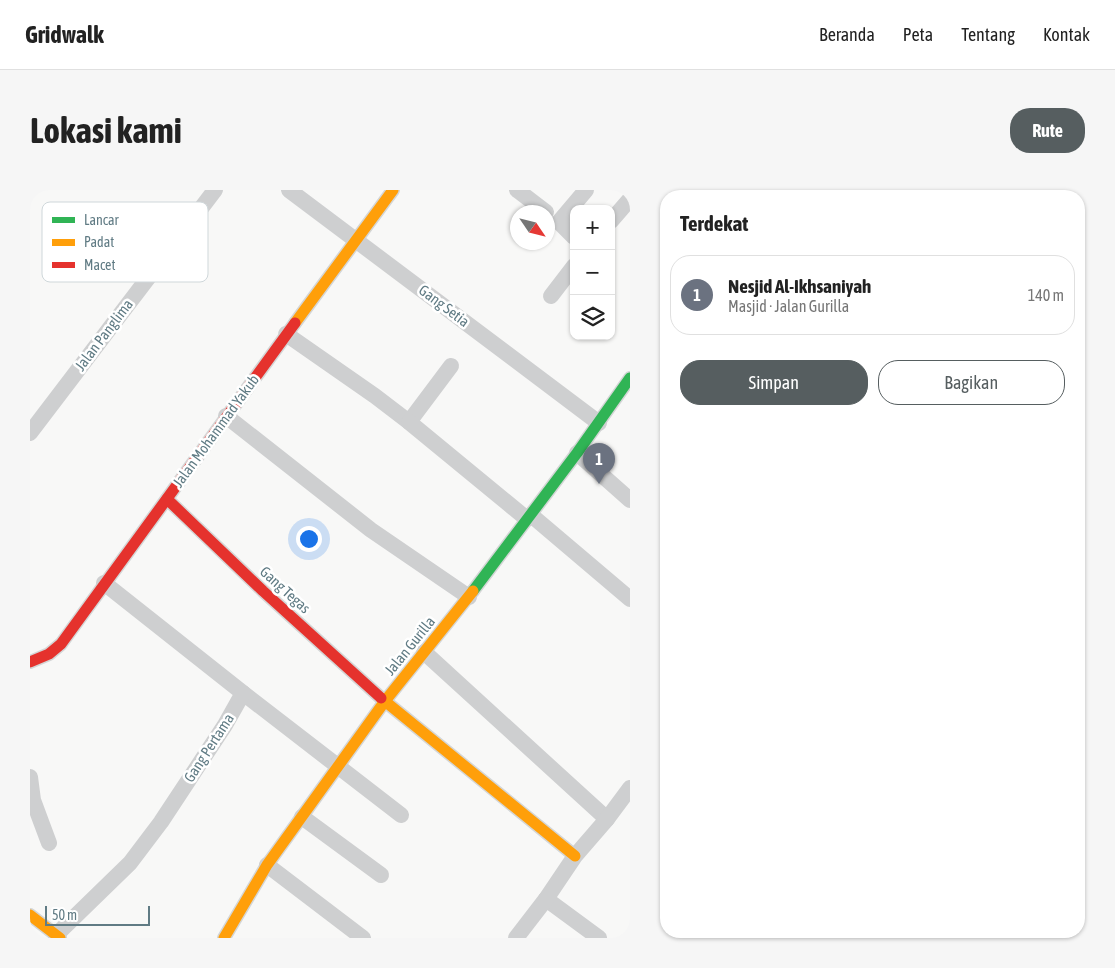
<!DOCTYPE html>
<html lang="id">
<meta charset="utf-8">
<style>
:root{--surface:#fff;--page:#f6f6f6;--text:#222;--muted:#767676;--line:#e0e0e0;--accent:#565e60}
body{margin:0;font-family:"Asap Condensed",sans-serif;background:var(--page);color:var(--text)}
.controls{position:absolute;right:15px;top:15px;display:grid;overflow:hidden;border-radius:10px;box-shadow:0 1px 4px #0004}
.controls button{width:45px;height:45px;display:grid;place-items:center;padding:0;border:0;border-bottom:1px solid var(--line);background:var(--surface);color:var(--text);font:25px sans-serif}
.compass{position:absolute;left:480px;top:15px;width:45px;height:45px;border-radius:50%;background:var(--surface);box-shadow:0 1px 4px #0004;rotate:125deg}
.scale{position:absolute;left:15px;bottom:12px;width:105px;box-sizing:border-box;padding-left:5px;border:2px solid #607b84;border-top:0;font-size:14px;line-height:18px;white-space:nowrap;color:#607b84;-webkit-text-stroke:4px #fff;paint-order:stroke}
.you{position:absolute;left:278px;top:348px;width:18px;height:18px;margin:-12px;border:4px solid #fff;border-radius:50%;background:#1a73e8;box-shadow:0 0 0 8px #1a73e833}
.badge{display:grid;place-items:center;width:32px;height:32px;border-radius:50%;background:var(--accent);color:#fff;font-size:16px;font-weight:700}
.pin{position:absolute;translate:-50% -41px;filter:drop-shadow(0 1px 2px #0008)}
.pin::after{content:'';position:absolute;top:26px;width:18px;height:15px;background:inherit;clip-path:polygon(0 0,100% 0,50% 100%)}
.list{margin:0;padding:0;list-style:none}
h2{display:flex;justify-content:space-between;align-items:center;height:65px;margin:0;padding:0 20px;font-size:21px}
h2 small{font-size:16px;font-weight:400;color:var(--muted)}
.list li{display:grid;grid-template-columns:32px 1fr auto;gap:15px;align-items:center;box-sizing:border-box;height:80px;margin:0 10px 10px;padding:0 10px;border:1px solid var(--line);border-radius:20px}
.list b{display:block;font-size:19px;white-space:nowrap}
.list p{margin:0;font-size:16px;white-space:nowrap;color:var(--muted)}
.list em{font-size:16px;font-style:normal;color:var(--muted)}
.actions{display:flex;gap:10px;padding:15px 20px}
.actions a{flex:1;padding:11px 0;border:1px solid var(--accent);border-radius:20px;text-align:center;font-size:18px;color:var(--accent)}
.actions .main{background:var(--accent);color:#fff}
.icon{flex:none;width:28px;height:28px;fill:none;stroke:currentColor;stroke-width:2;stroke-linecap:round;stroke-linejoin:round}
.map{position:relative;flex:none;width:600px;height:748px;overflow:hidden;border-radius:20px}
header{display:flex;align-items:center;gap:30px;box-sizing:border-box;height:70px;padding:0 25px;background:var(--surface);border-bottom:1px solid var(--line)}
header strong{font-size:24px}
nav{display:flex;gap:28px;margin-inline-start:auto;font-size:18px}
.intro{display:flex;align-items:center;justify-content:space-between;box-sizing:border-box;height:120px;padding:0 30px}
h1{margin:0;font-size:35px}
.button{padding:12px 22px;border-radius:20px;background:var(--accent);color:#fff;font-size:18px;font-weight:700}
main{display:flex;gap:30px;padding:0 30px}
aside{flex:1;background:var(--surface);border-radius:20px;box-shadow:0 1px 4px #0004}
.map>svg:first-child{display:block}
</style>
<header>
<strong>Gridwalk</strong>
<nav><a>Beranda</a><a>Peta</a><a>Tentang</a><a>Kontak</a></nav>
</header>
<div class="intro"><h1>Lokasi kami</h1><a class="button">Rute</a></div>
<main>
<div class="map">
<svg width="600" height="748" viewBox="0 0 600 748">
<rect width="100%" height="100%" fill="#f8f8f7"/>
<g fill="none" stroke-linecap="round" stroke-linejoin="round">
<g stroke="#d4d6d6" stroke-width="14">
<path id="fast" d="M443,401l104,-138 53,-75"/>
</g>
<g stroke="#d4d6d6" stroke-width="14">
<g id="slow">
<path d="M265,133l98,-133"/>
<path d="M351,508l194,158"/>
<path d="M0,725l30,23"/>
<path d="M194,748l43,-73 118,-164 88,-110"/>
</g>
</g>
<g stroke="#d4d6d6" stroke-width="14">
<g id="jam">
<path d="M137,309l96,92 118,107"/>
<path d="M0,472l19,-8 12,-10 234,-321"/>
</g>
</g>
<g stroke="#cecfd0" stroke-width="16">
<path d="M259,0l310,233"/>
<path d="M487,0l29,22"/>
<path d="M581,31l19,-22"/>
<path d="M544,47l-15,-15 27,-32"/>
<path d="M521,106l23,-30"/>
<path d="M256,144l89,62 34,26 42,-56"/>
<path d="M196,226l145,114 98,67"/>
<path d="M379,232l118,97"/>
<path d="M0,243l185,-243"/>
<path d="M547,263l53,47"/>
<path d="M501,325l99,84"/>
<path d="M394,462l183,167"/>
<path d="M213,503l158,122"/>
<path d="M0,587l3,23 16,43"/>
<path d="M272,627l79,58"/>
<path d="M237,675l96,73"/>
<path d="M516,709l53,39"/>
<path d="M26,745l74,-72 31,-41 64,-97 18,-32 -139,-110"/>
<path d="M486,748l30,-39 29,-43 32,-37 23,-31"/>
</g>
<use href="#fast" stroke="#30b455" stroke-width="11"/>
<use href="#slow" stroke="#ff9f0a" stroke-width="11"/>
<use href="#jam" stroke="#e5322d" stroke-width="11"/>
</g>
<g text-anchor="middle" stroke-width="5" stroke-linejoin="round" paint-order="stroke">
<g font-size="15" fill="#607b84" stroke="#fff">
<text transform="translate(414 116) rotate(37)" y="5">Gang Setia</text>
<text transform="translate(74 145) rotate(-53)" y="5">Jalan Panglima</text>
<text transform="translate(186 241) rotate(-54)" y="5">Jalan Mohammad Yakub</text>
<text transform="translate(255 400) rotate(42)" y="5">Gang Tegas</text>
<text transform="translate(380 456) rotate(-51)" y="5">Jalan Gurilla</text>
<text transform="translate(179 558) rotate(-57)" y="5">Gang Pertama</text>
</g>
</g>
<rect x="12" y="12" width="166" height="80" rx="8" fill="#fff" stroke="#cfd7da" stroke-width="1"/>
<rect x="22" y="27" width="23" height="6" fill="#30b455"/>
<rect x="22" y="49" width="23" height="7" fill="#ff9f0a"/>
<rect x="22" y="72" width="23" height="6" fill="#e5322d"/>
<g font-size="14" fill="#607b84">
<text x="54" y="35">Lancar</text>
<text x="54" y="57">Padat</text>
<text x="54" y="80">Macet</text>
</g>
</svg>
<div class="controls">
<button>+</button>
<button>−</button>
<button><svg class="icon" aria-label="layers" viewBox="0 0 24 24"><path d="M12 4l9 5-9 5-9-5zM3 14l9 5 9-5"/></svg></button>
</div>
<svg class="compass" viewBox="-18 -18 36 36"><path d="M0-13l5 13h-10z" fill="#e53935"/><path d="M0 13l5-13h-10z" fill="#767676"/></svg>
<div class="scale">50 m</div>
<div class="you"></div>
<div class="pin badge" style="left:569px;top:294px;background:#6b7280">1</div>
</div>
<aside>
<h2>Terdekat<small></small></h2>
<ul class="list">
<li><span class="badge" style="background:#6b7280">1</span><div><b>Nesjid Al-Ikhsaniyah</b><p>Masjid · Jalan Gurilla</p></div><em>140 m</em></li>
</ul>
<div class="actions"><a class="main">Simpan</a><a>Bagikan</a></div>
</aside>
</main>
